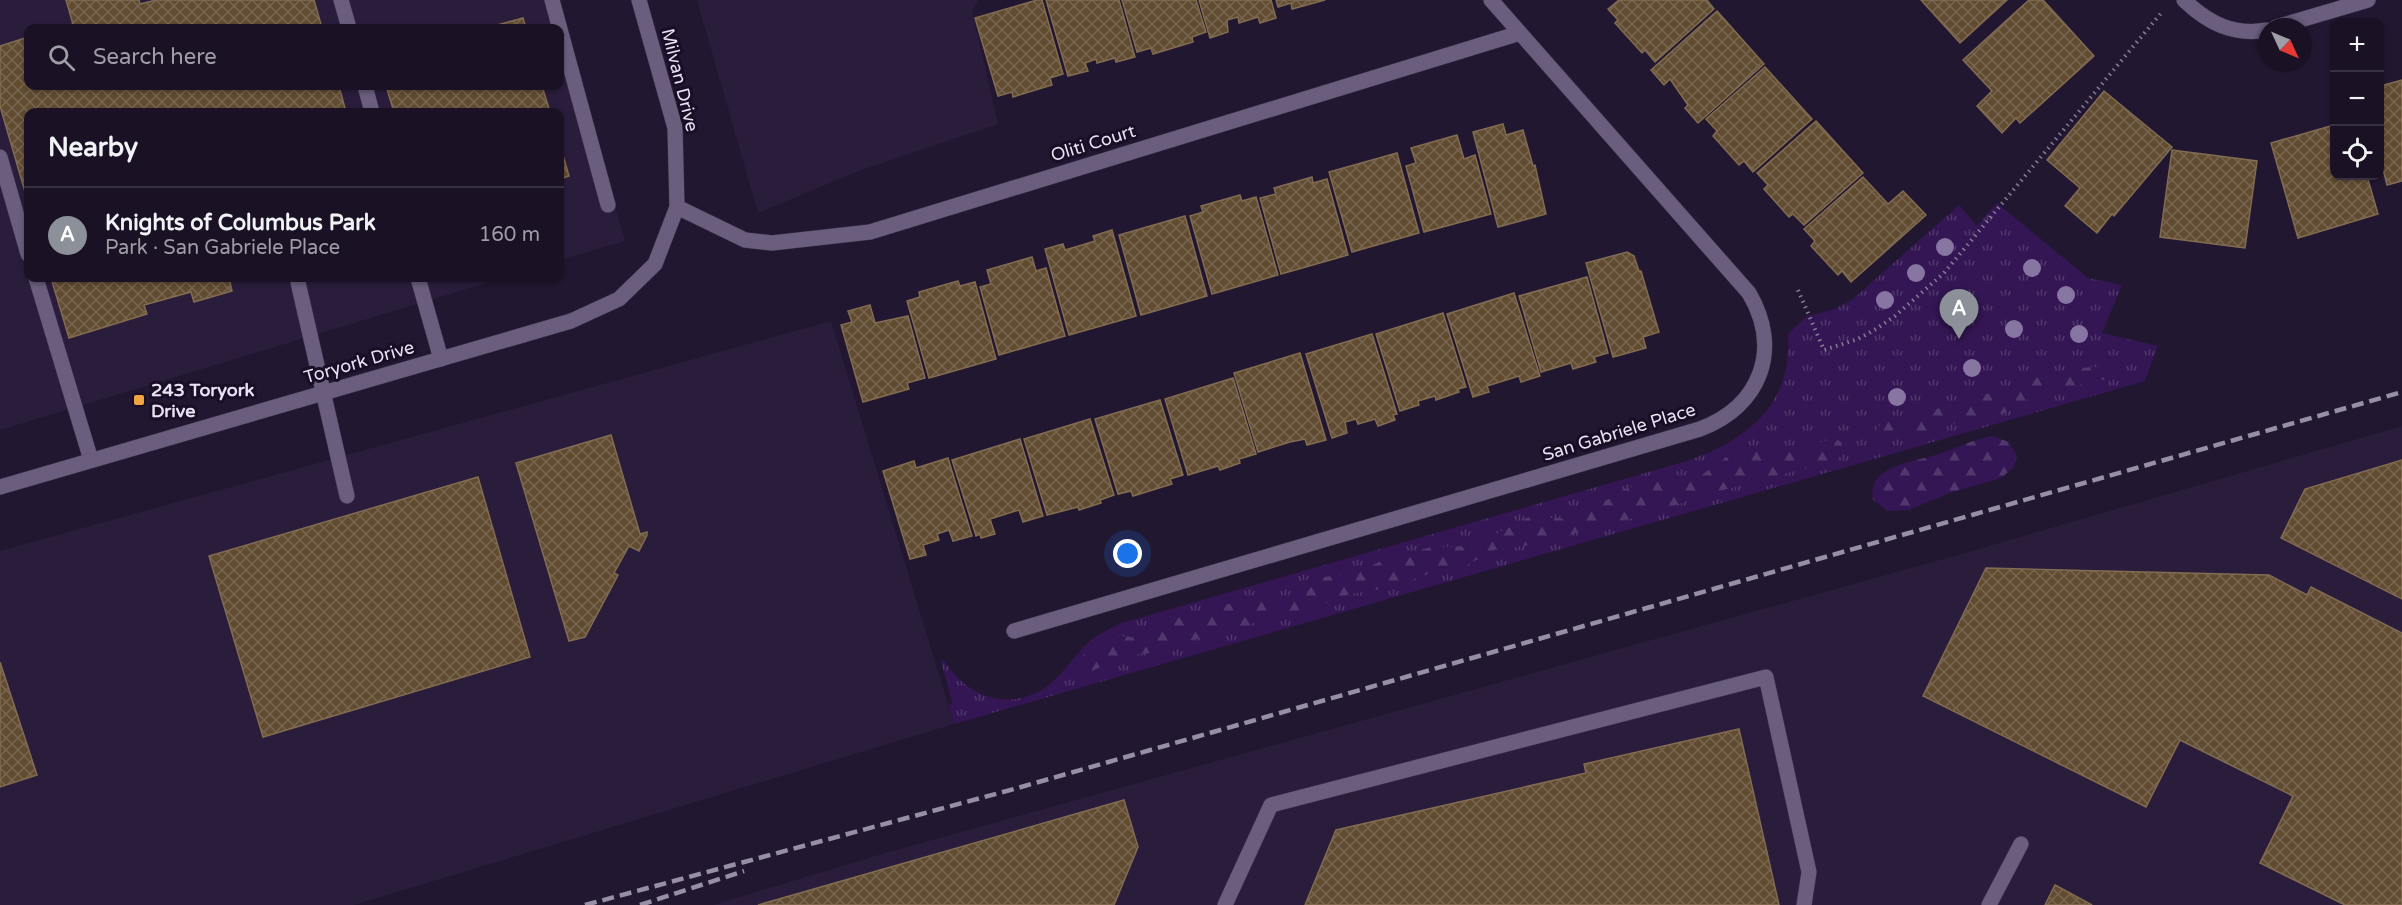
<!DOCTYPE html>
<meta charset="utf-8">
<style>
:root{--surface:#1a1124;--page:#271f31;--text:#f1f3f6;--muted:#9f9da6;--line:#383141;--accent:#8c9099}
body{margin:0;font-family:"Varela Round",sans-serif;background:var(--page);color:var(--text)}
.controls{position:absolute;right:18px;top:18px;display:grid;overflow:hidden;border-radius:12px;box-shadow:0 2px 4px #0004}
.controls button{width:54px;height:54px;display:grid;place-items:center;padding:0;border:0;border-bottom:2px solid var(--line);background:var(--surface);color:var(--text);font:30px sans-serif}
.compass{position:absolute;left:2258px;top:18px;width:54px;height:54px;border-radius:50%;background:var(--surface);box-shadow:0 2px 4px #0004;rotate:134deg}
.you{position:absolute;left:1128px;top:554px;width:21px;height:21px;margin:-15px;border:4px solid #fff;border-radius:50%;background:#1a73e8;box-shadow:0 0 0 9px #1a73e833}
.badge{display:grid;place-items:center;width:39px;height:39px;border-radius:50%;background:var(--accent);color:#fff;font-size:20px;font-weight:700}
.pin{position:absolute;translate:-50% -50px;filter:drop-shadow(0 2px 3px #0008)}
.pin::after{content:'';position:absolute;top:32px;width:21px;height:18px;background:inherit;clip-path:polygon(0 0,100% 0,50% 100%)}
.list{margin:0;padding:0;list-style:none}
h2{display:flex;justify-content:space-between;align-items:center;height:78px;margin:0;padding:0 24px;font-size:26px}
h2 small{font-size:20px;font-weight:400;color:var(--muted)}
.list li{display:grid;grid-template-columns:39px 1fr auto;gap:18px;align-items:center;box-sizing:border-box;height:96px;padding:0 24px;border-top:2px solid var(--line)}
.list b{display:block;font-size:22px;white-space:nowrap}
.list p{margin:0;font-size:20px;white-space:nowrap;color:var(--muted)}
.list em{font-size:20px;font-style:normal;color:var(--muted)}
.icon{flex:none;width:33px;height:33px;fill:none;stroke:currentColor;stroke-width:2;stroke-linecap:round;stroke-linejoin:round}
.map{position:relative;flex:none;width:2402px;height:905px;overflow:hidden}
.search{position:absolute;background:var(--surface);box-shadow:0 2px 4px #0004;left:24px;top:24px;width:540px;height:66px;display:flex;align-items:center;gap:15px;box-sizing:border-box;padding:0 21px;border-radius:12px;color:var(--muted);font-size:22px}
.panel{position:absolute;background:var(--surface);box-shadow:0 2px 4px #0004;left:24px;top:108px;width:540px;height:174px;border-radius:12px}
.map>svg:first-child{display:block}
</style>
<div class="map">
<svg width="2402" height="905" viewBox="0 0 2402 905">
<defs>
<pattern id="grass-tufts" width="24" height="20" patternUnits="userSpaceOnUse" patternTransform="scale(1.5)"><rect width="24" height="20" fill="#331653"/><path d="M3 7l-1-3M5 7V3M7 7l1-3M15 17l-1-3M17 17v-4M19 17l1-3" fill="none" stroke="#51386c"/></pattern>
<pattern id="forest-firs" width="22" height="20" patternUnits="userSpaceOnUse" patternTransform="scale(1.5)"><rect width="22" height="20" fill="#331653"/><path d="M5 1l3.5 6h-7zM16 11l3.5 6h-7z" fill="#51386c"/></pattern>
<pattern id="building-cross-hatch" width="8" height="8" patternUnits="userSpaceOnUse" patternTransform="scale(1.5)"><rect width="8" height="8" fill="#614c32"/><path d="M0 0l8 8M0 8l8-8" fill="none" stroke="#786650"/></pattern>
</defs>
<rect width="100%" height="100%" fill="#221730"/>
<g fill="#2a1d3c" fill-rule="evenodd">
<path d="M0,0h555l70,241 -65,19v-148h-532v166h475l-503,152zM28,28h532v58h-532z"/>
<path d="M697,0h281l-6,11 26,113 -134,45 -106,44z"/>
<path d="M831,321l123,403 -600,181h-354v-354z"/>
<path d="M2402,426v479h-1689l169,-51 1090,-303z"/>
</g>
<path fill="url(#grass-tufts)" d="M1997,203l91,75 34,7 -20,48 56,13 -13,35 -1191,343 -6,-21 5,2 -12,-44 3,-1c21,36 64,53 102,27 17,-12 28,-32 44,-46 10,-8 21,-13 32,-18l565,-162c62,-22 105,-56 101,-127l19,-18 28,-7 18,-10 106,-94 18,21z"/>
<g fill="url(#forest-firs)">
<path d="M2106,366l5,5 -3,8 -21,3 -19,8 -27,-1 -22,17 -15,7 -28,4 -66,19 -11,-2 -16,4 -7,-8 10,-12 23,-1 78,-23 20,-1 21,-13 41,-11z"/>
<path d="M1992,436l17,6 8,14 -3,11 -13,11 -52,15 -40,17 -22,1 -14,-11c-6,-36 43,-38 66,-46 17,-6 35,-15 53,-18z"/>
<path d="M1834,438l7,4 3,8 -4,7 -11,5 -128,34 -53,19 -61,13 -31,13 -61,9 -30,16 -40,9 -33,12 -42,7 -44,17 -27,2 -48,19 -55,11 -25,10 -26,2 -39,19h-7l-6,-7 4,-8 37,-23 34,2 31,-21 22,-4 46,-15 28,2 10,-2 23,-19 49,-6 22,-11 52,-15 42,-1 56,-29 49,2 44,-29 19,-6 58,-7 33,-24 12,-4 47,3z"/>
</g>
<g fill="url(#building-cross-hatch)" stroke="#826c51" stroke-width="1.5">
<path d="M66,0h73l1,4 16,-4h158l8,28h-264l15,-4z"/>
<path d="M1037,0h5l21,74 -13,4 2,7 -39,12 -1,-5 -14,4 -23,-78z"/>
<path d="M1046,0h73l16,57 -19,5 -1,-4 -18,5 -1,-4 -11,4 3,8 -20,5z"/>
<path d="M1122,0h74l10,32 -14,5 1,5 -40,12 -2,-6 -14,4z"/>
<path d="M1199,0h72l5,18 -16,5 -2,-6 -19,6 -1,-6 -11,3 1,12 -18,6z"/>
<path d="M1276,0h49l-33,9 -1,-6 -13,4z"/>
<path d="M1619,0h88l7,9 -59,53 -10,-12 -3,3 -27,-30 3,-3 -10,-11z"/>
<path d="M1921,0h86l-47,43z"/>
<path d="M2029,0h14l51,56 -74,67 -4,-5 -14,15 -25,-27 15,-15 -29,-31z"/>
<path d="M1717,11l47,53 -66,59 -13,-15 3,-3 -18,-26 -6,6 -13,-15z"/>
<path d="M523,18l3,10h-40z"/>
<path d="M28,37v49h311l7,26h-318v90l-28,-96v-60z"/>
<path d="M1765,67l47,52 -59,53 -9,-11 -5,4 -26,-29 4,-5 -11,-12z"/>
<path d="M2402,80v101l-15,4 -7,-28v-71z"/>
<path d="M386,86h156l8,26h-156z"/>
<path d="M2104,91l68,56 -58,69 -2,-2 -15,19 -32,-27 15,-18 -33,-28z"/>
<path d="M1816,121l47,52 -59,52 -11,-11 -4,3 -25,-28 4,-4 -11,-12z"/>
<path d="M1503,124l3,11 17,-5 10,36 2,-1 11,49 -48,13 -25,-95z"/>
<path d="M2334,125v51h33l11,38 -80,24 -27,-95z"/>
<path d="M1457,135l7,24 11,-4 16,59 -67,18 -18,-66 10,-3 -5,-15z"/>
<path d="M560,145l9,31 -9,3z"/>
<path d="M2172,150l85,11 -12,87 -85,-11z"/>
<path d="M1397,153l22,80 -67,19 -23,-80z"/>
<path d="M1312,177l1,6 14,-4 21,76 -67,19 -21,-76 16,-4 -2,-6z"/>
<path d="M1863,177l25,27 15,-13 23,24 -75,67 -9,-11 -4,4 -27,-29 4,-5 -11,-12z"/>
<path d="M1240,195l2,6 14,-4 22,78 -66,19 -22,-78 13,-4 -2,-6z"/>
<path d="M1185,216l22,80 -66,19 -22,-80z"/>
<path d="M1112,230l24,86 -67,19 -24,-86 18,-5 2,6 17,-5 13,-4 -2,-5z"/>
<path d="M1627,252l7,4 5,15h2l18,61 -16,5 3,11 -33,9 -27,-94z"/>
<path d="M1032,257l4,14 10,-3 19,68 -66,19 -19,-68 11,-3 -4,-14z"/>
<path d="M1587,277l21,76 -14,4 2,5 -23,7 -2,-6 -30,9 -22,-76z"/>
<path d="M51,278h178l3,13 -38,11 -3,-10 -47,13 3,9 -78,24z"/>
<path d="M958,281l2,5 15,-4 21,77 -67,19 -22,-77 13,-4 -1,-5z"/>
<path d="M1514,293l26,83 -19,6 -2,-6 -32,10 2,6 -16,5 -26,-83z"/>
<path d="M870,305l5,18 33,-7 17,62 -18,5 2,6 -46,13 -22,-77 11,-3 -4,-11z"/>
<path d="M1443,313l23,74 -8,2 1,3 -23,8 -1,-4 -17,5 1,4 -19,6 -24,-77z"/>
<path d="M1372,334l25,80 -4,1 2,5 -17,6 -3,-7 -17,5 -2,-5 -11,3 2,11 -15,5 -26,-84z"/>
<path d="M1300,353l26,87 -19,5 -2,-6 -15,3 -32,10 -24,-79z"/>
<path d="M1233,378l23,76 -17,5 1,4 -20,7 -2,-4 -30,9 -23,-76z"/>
<path d="M1160,400l23,75 -13,4 2,5 -39,12 -2,-5 -13,3 -23,-75z"/>
<path d="M1090,419l24,76 -14,5 1,3 -22,7 -1,-3 -31,8 -23,-76z"/>
<path d="M611,435l29,99 7,-2v3l-8,16 -10,-5 -15,27 4,2 -33,62 -16,4 -53,-178z"/>
<path d="M1020,439l23,77 -20,6 -4,-12 -29,9 5,15 -14,4 -1,-4 -4,2 -24,-76z"/>
<path d="M948,458l24,78 -19,5 -4,-11 -12,4 2,6 -16,5 3,10 -16,4 -27,-88 31,-10 2,7z"/>
<path d="M2402,460v139l-121,-61 24,-49z"/>
<path d="M478,477l52,180 -267,80 -54,-181z"/>
<path d="M1986,568l283,7 38,20 4,-8 91,46v272h-57l-85,-42 33,-67 -113,-56 -34,67 -223,-111z"/>
<path d="M0,662l37,113 -37,12z"/>
<path d="M1739,729l40,176h-474l31,-75 250,-57 -2,-9z"/>
<path d="M1124,800l14,47 -24,58h-356z"/>
<path d="M2055,885l37,20h-47z"/>
</g>
<g fill="none" stroke-linecap="round" stroke-linejoin="round">
<g stroke="#3e334b" stroke-width="16">
<g id="service">
<path d="M341,0l8,28"/>
<path d="M552,0l56,205"/>
<path d="M365,86l7,26"/>
<path d="M0,157l28,97"/>
<path d="M36,278l55,182"/>
<path d="M297,278l50,218"/>
<path d="M418,278l23,81"/>
<path d="M1225,905l46,-100 495,-128 43,195 -5,33"/>
<path d="M1989,905l32,-61"/>
</g>
</g>
<g stroke="#3e334b" stroke-width="16">
<g id="minor">
<path d="M2184,0c24,23 49,36 83,30"/>
<path d="M2276,27l92,-27"/>
<path d="M677,207l68,33 27,3 98,-11 650,-199"/>
<path d="M1014,631l686,-202c61,-23 82,-80 49,-136l-258,-293"/>
</g>
</g>
<g stroke="#3e334b" stroke-width="16">
<path id="tertiary" d="M0,487l571,-166 48,-22 36,-35 22,-57 -2,-79 -36,-128"/>
</g>
<path stroke="#867e93" stroke-width="4" stroke-dasharray="1.5 4.5" stroke-linecap="butt" d="M1798,290l26,60 34,-11 18,-10 19,-13 49,-43 218,-261"/>
<use href="#service" stroke="#6a5d7d" stroke-width="15"/>
<use href="#minor" stroke="#6a5d7d" stroke-width="15"/>
<use href="#tertiary" stroke="#6a5d7d" stroke-width="15"/>
<g stroke="#978fa4" stroke-width="4.5" stroke-dasharray="12 6" stroke-linecap="butt">
<path d="M585,905l429,-116 1388,-397"/>
<path d="M640,905l104,-34"/>
</g>
</g>
<g fill="#8775a2">
<circle cx="1945" cy="247" r="9"/>
<circle cx="2032" cy="268" r="9"/>
<circle cx="1916" cy="273" r="9"/>
<circle cx="2066" cy="295" r="9"/>
<circle cx="1885" cy="300" r="9"/>
<circle cx="2014" cy="329" r="9"/>
<circle cx="2079" cy="334" r="9"/>
<circle cx="1972" cy="368" r="9"/>
<circle cx="1897" cy="397" r="9"/>
</g>
<rect fill="#f0a63e" stroke="#190e26" stroke-width="2" x="133" y="394" width="12" height="12" rx="3"/>
<g text-anchor="middle" stroke-width="6" stroke-linejoin="round" paint-order="stroke">
<g font-size="18" fill="#e8e2f4" stroke="#190e26">
<text transform="translate(680 80) rotate(76)" y="6">Milvan Drive</text>
<text transform="translate(1093 143) rotate(-17)" y="6">Oliti Court</text>
<text transform="translate(359 362) rotate(-16)" y="6">Toryork Drive</text>
<text transform="translate(1619 432) rotate(-17)" y="6">San Gabriele Place</text>
</g>
<g font-size="18" font-weight="bold" fill="#e8e2f4" stroke="#190e26" text-anchor="start">
<text x="151" y="396">243 Toryork<tspan x="151" dy="21">Drive</tspan></text>
</g>
</g>
</svg>
<div class="controls">
<button>+</button>
<button>−</button>
<button><svg class="icon" aria-label="locate" viewBox="0 0 24 24"><circle cx="12" cy="12" r="6"/><path d="M12 2v4M12 18v4M2 12h4M18 12h4"/></svg></button>
</div>
<svg class="compass" viewBox="-18 -18 36 36"><path d="M0-13l5 13h-10z" fill="#e53935"/><path d="M0 13l5-13h-10z" fill="#9f9da6"/></svg>
<div class="you"></div>
<div class="pin badge" style="left:1959px;top:339px">A</div>
<div class="search"><svg class="icon" aria-label="search" viewBox="0 0 24 24"><circle cx="10" cy="10" r="6"/><path d="M15 15l6 6"/></svg>Search here</div>
<section class="panel">
<h2>Nearby<small></small></h2>
<ul class="list">
<li><span class="badge">A</span><div><b>Knights of Columbus Park</b><p>Park · San Gabriele Place</p></div><em>160 m</em></li>
</ul>
</section>
</div>
